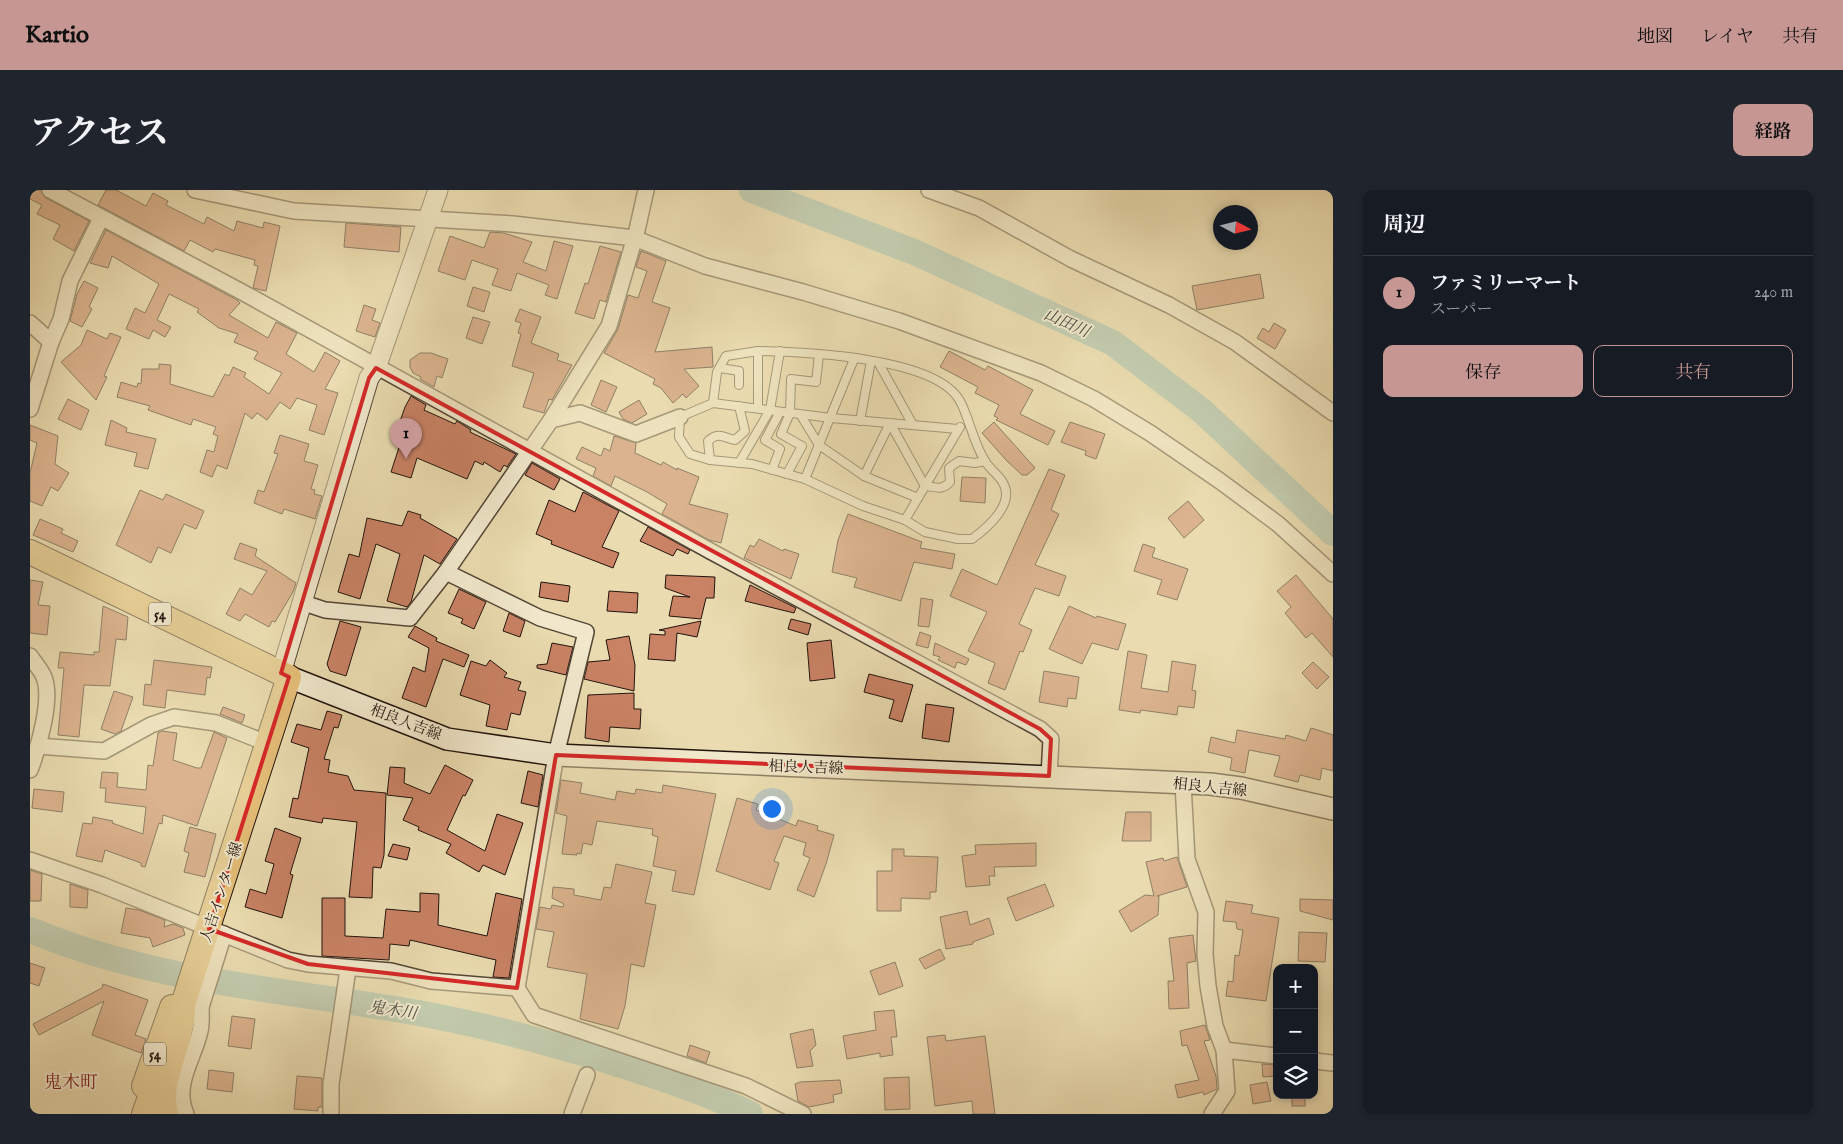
<!DOCTYPE html>
<html lang="ja">
<meta charset="utf-8">
<style>
:root{--surface:#171b24;--page:#20242c;--text:#f1f3f6;--muted:#9ea1a6;--line:#363941;--accent:#c59692}
body{margin:0;font-family:"IM FELL English","Noto Serif JP",serif;background:var(--page);color:var(--text)}
.controls{position:absolute;right:15px;bottom:15px;display:grid;overflow:hidden;border-radius:10px;box-shadow:0 2px 8px #0003}
.controls button{width:45px;height:45px;display:grid;place-items:center;padding:0;border:0;border-bottom:1px solid var(--line);background:var(--surface);color:var(--text);font:25px sans-serif}
.compass{position:absolute;left:1183px;top:15px;width:45px;height:45px;border-radius:50%;background:var(--surface);box-shadow:0 2px 8px #0003;rotate:97deg}
.you{position:absolute;left:741px;top:618px;width:18px;height:18px;margin:-12px;border:4px solid #fff;border-radius:50%;background:#1a73e8;box-shadow:0 0 0 8px #1a73e833}
.badge{display:grid;place-items:center;width:32px;height:32px;border-radius:50%;background:var(--accent);color:#111;font-size:16px;font-weight:700}
.pin{position:absolute;translate:-50% -41px;filter:drop-shadow(0 1px 2px #0008)}
.pin::after{content:'';position:absolute;top:26px;width:18px;height:15px;background:inherit;clip-path:polygon(0 0,100% 0,50% 100%)}
.list{margin:0;padding:0;list-style:none}
h2{display:flex;justify-content:space-between;align-items:center;height:65px;margin:0;padding:0 20px;font-size:21px}
h2 small{font-size:16px;font-weight:400;color:var(--muted)}
.list li{display:grid;grid-template-columns:32px 1fr auto;gap:15px;align-items:center;box-sizing:border-box;height:75px;padding:0 20px;border-top:1px solid var(--line)}
.list b{display:block;font-size:19px;white-space:nowrap}
.list p{margin:0;font-size:16px;white-space:nowrap;color:var(--muted)}
.list em{font-size:16px;font-style:normal;color:var(--muted)}
.actions{display:flex;gap:10px;padding:15px 20px}
.actions a{flex:1;padding:11px 0;border:1px solid var(--accent);border-radius:10px;text-align:center;font-size:18px;color:var(--accent)}
.actions .main{background:var(--accent);color:#111}
.icon{flex:none;width:28px;height:28px;fill:none;stroke:currentColor;stroke-width:2;stroke-linecap:round;stroke-linejoin:round}
.map{position:relative;flex:none;width:1303px;height:924px;overflow:hidden;border-radius:10px}
header{display:flex;align-items:center;gap:30px;box-sizing:border-box;height:70px;padding:0 25px;background:var(--accent);color:#111}
header strong{font-size:24px}
nav{display:flex;gap:28px;margin-inline-start:auto;font-size:18px}
.intro{display:flex;align-items:center;justify-content:space-between;box-sizing:border-box;height:120px;padding:0 30px}
h1{margin:0;font-size:35px}
.button{padding:12px 22px;border-radius:10px;background:var(--accent);color:#111;font-size:18px;font-weight:700}
main{display:flex;gap:30px;padding:0 30px}
aside{flex:1;background:var(--surface);border-radius:10px;box-shadow:0 2px 8px #0003}
.map>svg:first-child{display:block}
</style>
<header>
<strong>Kartio</strong>
<nav><a>地図</a><a>レイヤ</a><a>共有</a></nav>
</header>
<div class="intro"><h1>アクセス</h1><a class="button">経路</a></div>
<main>
<div class="map">
<svg width="1303" height="924" viewBox="0 0 1303 924">
<rect width="100%" height="100%" fill="#eadcb0"/>
<filter id="stains"><feTurbulence type="fractalNoise" baseFrequency=".004" numOctaves="4"/><feColorMatrix values="0 0 0 0 .2 0 0 0 0 .09 0 0 0 0 .02 0 0 0 .5 -.17"/></filter>
<radialGradient id="worn" r=".72"><stop offset=".6" stop-color="#630" stop-opacity="0"/><stop offset="1" stop-color="#630" stop-opacity=".3"/></radialGradient>
<g fill="none" stroke-linecap="round" stroke-linejoin="round">
<g stroke="#98bbaf" stroke-width="26">
<path d="M722,0l162,62 199,91 89,68 131,122"/>
<path d="M0,740c120,50 245,59 371,80 68,11 132,28 198,48 51,16 103,32 151,56"/>
</g>
</g>
<g fill="#c98264" stroke="#22130d">
<path d="M0,0h11l5,8 43,23 -15,30 -21,-12 7,-14 -23,-11 5,-9 -12,-6z"/>
<path d="M76,0h10l30,16 7,-13 15,8 -2,4 38,19 3,-7 27,14 3,-10 26,7 1,-6 16,4 -14,65 -13,-3 5,-22 -4,-1 1,-5 -40,-11 -2,3 -23,-12 -6,11 -86,-46z"/>
<path d="M316,33l55,4 -2,25 -55,-5z"/>
<path d="M76,40l131,70 3,3 -11,12 39,23 8,-16 21,11 -11,21 28,18 11,-20 15,9 -15,28 13,4 -14,42 -15,-5 8,-25 -20,-7 -7,11 -10,-7 -13,18 -10,-7 -5,6 -7,-6 -18,56 -10,-4 -5,12 -12,-5 7,-22 7,2 4,-16 -5,-2 3,-7 -23,-8 -2,6 -43,-15 2,-4 -33,-9 4,-15 16,5 1,-4 3,1 1,-15h17v-5l12,1 -1,19 43,13 12,-23 4,2 4,-9 13,6 -2,4 25,17 13,-21 -28,-14 4,-7 -24,-10 4,-8 -19,-6 -22,-16 2,-3 -30,-15 -12,26 14,7 -6,10 -12,-7 -4,9 -23,-10 9,-21 10,5 14,-29 -47,-28 -4,12 -18,-5z"/>
<path d="M460,42l14,1 28,9 -9,20 23,9 8,-30 19,5 -16,53 -12,-4 4,-10 -32,-12 -6,18 -19,-6 6,-16 -26,-9 -7,20 -27,-9 12,-35 34,12z"/>
<path d="M570,56l21,6 -15,50 -6,-2 -6,19 -19,-6 10,-30 3,1z"/>
<path d="M611,61l25,10 -14,41 18,6 -15,44 57,-5 1,20 -29,2 15,17 -13,12 -3,-4 -10,9 -12,-15 -8,-4 2,-5 -51,-26 14,-24 10,-34 10,3 9,-27 -11,-4z"/>
<path d="M1230,84l4,24 -67,12 -5,-24z"/>
<path d="M54,91l14,7 -9,19 3,2 -10,18 -12,-6 7,-27z"/>
<path d="M443,97l17,5 -6,20 -17,-6z"/>
<path d="M334,115l12,4 -4,11 8,3 -5,14 -19,-6z"/>
<path d="M490,119l21,8 -10,26 28,11 -2,6 15,5 -20,35 -3,-1 -5,14 -21,-6 11,-34 -22,-7 9,-32 -3,-1 3,-10 -6,-2z"/>
<path d="M443,127l17,5 -8,22 -16,-6z"/>
<path d="M1244,133l12,7 -11,19 -18,-11 6,-10 6,4z"/>
<path d="M57,140l20,9 3,-6 11,4 -17,39 3,1 -11,23 -35,-38 20,-17z"/>
<path d="M919,161l36,19 3,-4 45,24 -13,24 35,17 -7,14 -52,-25 2,-2 -4,-2 5,-11 -24,-12 3,-6 -38,-20z"/>
<path d="M390,163h11l17,6 -6,19 -5,-2 -3,11 -14,-8 1,-2 -8,-4 -3,-6v-7z"/>
<path d="M571,190l16,7 -11,25 -15,-7z"/>
<path d="M381,206l15,9 -2,5 31,14 2,-3 14,9 -1,2 46,22 -9,13 -3,-2 -4,7 -16,-10 -1,3 -8,-4 -8,18 -50,-21 -6,20 -20,-6 13,-40 -7,-2 8,-23z"/>
<path d="M38,209l21,11 -8,20 -23,-11z"/>
<path d="M609,210l8,14 -15,9 -9,-4 -4,-7z"/>
<path d="M81,230l16,8 -1,4 30,7 -8,30 -14,-3 3,-13 -32,-8z"/>
<path d="M964,232l41,46 -8,7h-5l-16,-15 -24,-27z"/>
<path d="M1040,232l35,12 -9,25 -11,-4 1,-4 -25,-9z"/>
<path d="M0,235l28,11 -3,28 14,9 -11,18 -7,-4 -9,19 -12,-5v-28l7,-30 -7,-3z"/>
<path d="M250,245l29,9 -5,17 14,4 -7,24 4,1 -1,4 8,2 -7,23 -31,-10 -2,5 -28,-11 4,-13 6,2 14,-38 -4,-1z"/>
<path d="M584,246l22,7 -1,10 26,12 2,-3 14,8v-2l22,9 -10,27 39,10 -7,29 -12,-3 -47,-26 5,-10 -20,-12 -32,-16 -4,10 -18,-10 3,-8 -20,-9 6,-12 19,9 3,-8 6,3z"/>
<path d="M502,273l28,16 -6,11 -29,-15z"/>
<path d="M1019,279l16,6 -14,35 8,4 -24,51 31,11 -7,20 -24,-8 -16,36 13,6 -9,22 -3,-1 -15,39 -17,-7 7,-20 -27,-12 19,-39 -37,-16 12,-27 35,16z"/>
<path d="M932,287l24,1 -1,25 -25,-2z"/>
<path d="M110,300l23,10 3,-6 38,17 -8,18 -12,-5 -13,29 -13,-6 -7,16 -35,-18z"/>
<path d="M553,302l36,19 -17,36 17,6 -6,15 -62,-24 1,-3 -16,-7 13,-34 26,12z"/>
<path d="M1158,311l16,19 -20,18 -16,-20z"/>
<path d="M378,321l13,4 -1,3 37,21 -17,25 -16,-9 -13,47 -4,5 -20,-6 13,-47 -24,-10 -16,55 -22,-7 11,-38 10,3 8,-39 35,8z"/>
<path d="M818,324l74,28 -2,6 35,6 -3,15 -38,-7 -13,39 -47,-14 3,-9 -25,-6 6,-32z"/>
<path d="M10,329l23,10 -2,4 17,8 -5,11 -40,-17z"/>
<path d="M618,337l42,23 -2,4 -11,-5 -4,7 -33,-15z"/>
<path d="M729,349l24,12 1,-2 15,5 -8,25 -47,-21 6,-13 4,2z"/>
<path d="M210,353l17,6 -2,7 41,27 -3,9 -18,30 -3,-1 -3,6 -24,-13 -5,7 -14,-7 14,-26 12,7 15,-24 -33,-12z"/>
<path d="M1113,354l12,4 -3,9 36,12 -11,31 -20,-6 5,-14 -28,-9z"/>
<path d="M636,385l49,2 -1,21h-8l-5,21 -32,-3 4,-20 17,1 -25,-9z"/>
<path d="M1266,385l37,44v38l-21,-24 -6,5 -21,-25 6,-6 -14,-16z"/>
<path d="M0,390l13,2 -5,23 12,1 -3,29 -17,-2z"/>
<path d="M511,392l29,4 -2,16 -29,-5z"/>
<path d="M720,395l46,23 -2,5 -49,-12z"/>
<path d="M429,399l27,13 -12,27 -13,-6 2,-4 -15,-6z"/>
<path d="M579,401l29,2 -1,20 -30,-2z"/>
<path d="M891,408l12,2 -4,27 -11,-1z"/>
<path d="M73,416l25,11 -2,23 -10,-1 -6,47 -26,-1 -5,52 -21,-2 6,-67h-6l2,-16 34,3v-3h5z"/>
<path d="M1039,416l27,12 1,-2 29,8 -8,26 -26,-7 -10,21 -33,-15z"/>
<path d="M479,423l16,8 -5,16 -17,-6z"/>
<path d="M761,429l20,5 -3,11 -20,-6z"/>
<path d="M310,431l21,6 -15,49 -16,-5 -3,-7z"/>
<path d="M671,431l-4,16 -20,-4 -2,28 -27,-2 2,-25 15,1v-4l-6,-1z"/>
<path d="M385,436l22,12 -1,3 33,14 -5,12 -21,-8 -17,48 -24,-9 11,-31 12,5 4,-24 -21,-11z"/>
<path d="M890,442l11,4 -3,12 -12,-3z"/>
<path d="M599,446l6,29 -1,26 -50,-12 4,-17 22,-2 -4,-20z"/>
<path d="M801,450l4,38 -25,3 -3,-38z"/>
<path d="M522,453l21,4 -7,28 -29,-7v-3l10,-1z"/>
<path d="M905,453l34,16 -3,6 -9,-3 -2,6 -17,-8 2,-3 -7,-2z"/>
<path d="M1098,461l19,4 -6,33 27,4 4,-31 24,4 -4,25 4,1 -2,17 -16,-2 -1,9 -36,-5 -1,3 -21,-3z"/>
<path d="M124,470l58,7 -2,11 -3,-1 -2,18 -38,-5 -2,18 -22,-3 2,-21 6,1z"/>
<path d="M460,470l17,13 -3,4 17,5 -3,8 8,2 -6,23 -9,-2 -4,17 -21,-4 4,-21 -30,-10 11,-34 15,5z"/>
<path d="M1283,472l16,15 -12,12 -15,-16z"/>
<path d="M1014,481l35,6 -3,22 -8,-1 -1,9 -28,-5z"/>
<path d="M839,484l44,11 -11,37 -13,-4 5,-18 -30,-8z"/>
<path d="M84,501l19,6 -12,34 -6,3 -14,-5z"/>
<path d="M604,503v16h7l-1,20 -30,-2 -1,15 -24,-4 3,-43z"/>
<path d="M896,514l28,4 -5,34 -27,-4z"/>
<path d="M193,517l22,8 -3,8 -22,-9z"/>
<path d="M297,521l15,4 -4,13 -4,-1 -10,32 6,1 -2,12 20,4 6,14 32,3 -2,62 -3,13 -8,-1 -1,31 -23,-1 8,-75 -34,-4 -1,5 -33,-6 4,-19 5,1 11,-51 -18,-6 6,-18 24,6z"/>
<path d="M1281,538l22,7v36l-11,-3 -2,12 -20,-5 -2,7 -24,-6 6,-20 -31,-6 -4,23 -15,-3 2,-12 -24,-6 3,-15 24,6 2,-13 48,9 1,-4 20,6z"/>
<path d="M132,541l15,2 -4,27 24,8h4l13,-36 13,6 -30,88 -34,-11 -1,9 -3,-1 -14,44 -4,-1v-3l-36,-13 -3,12 -26,-6 7,-33 9,1 1,-7 20,4 -1,2 31,11 3,-27 -41,-5 1,-14h-6l2,-16 16,1 -1,14 29,3 2,-25 5,1 5,-33z"/>
<path d="M415,575l28,15 -8,16 -2,-1 -16,35 38,21 12,-37 26,9 -18,52 -22,-10 -4,7 -33,-19 5,-9 -33,-14 1,-3 -16,-7 10,-22 -26,-3 3,-28 15,1 -1,15 26,11z"/>
<path d="M498,581l15,4 -5,32 -17,-4z"/>
<path d="M531,590l21,3 -2,10 35,7 2,-9 18,3 1,-5 26,4 1,-8 53,9 -22,101 -22,-4 4,-20 -23,-5 5,-29 -6,-2 1,-6 -56,-8 -5,24 -9,-2 -2,11 -4,-1v2l-15,-1 5,-38 -11,-3z"/>
<path d="M4,599l30,3 -2,20 -30,-4z"/>
<path d="M707,608l21,6 -2,6 40,16 2,-6 20,6 -1,4 17,5 -8,29 -12,33 -17,-7 13,-32 -7,-3 3,-12 -22,-7 -10,25 5,2 -9,27 -54,-19z"/>
<path d="M1096,622h25v29h-29z"/>
<path d="M160,637l26,7 -11,43 -21,-5 5,-19 -5,-2z"/>
<path d="M245,638l26,10 -11,36 3,1 -11,43 -37,-11 5,-18 16,5 8,-30 -9,-3z"/>
<path d="M1006,653v23l-42,1 1,9h-6l1,9 -24,2 -4,-31 14,-2 -1,-9z"/>
<path d="M363,654l17,4 -3,12 -19,-4z"/>
<path d="M862,659h12v7l34,1 -2,35h-6v7l-29,-1v13h-24v-40h15z"/>
<path d="M1147,667l10,30 -30,9h2l-1,19 -27,17 -12,-21 26,-16 9,1 -8,-34 17,-4 1,3z"/>
<path d="M586,674l36,8 -7,31 11,2 -12,62 -13,-3 -6,42 -7,23 -38,-10 7,-45 -40,-7 7,-35 -18,-3 4,-22 11,2 1,-4 11,2 1,-3 -12,-6 1,-11 21,2v6l27,5 3,-13 7,1z"/>
<path d="M0,680l12,4 -1,27h-11z"/>
<path d="M40,694l18,6 -1,18 -17,-1z"/>
<path d="M1015,694l9,22 -38,15 -9,-23z"/>
<path d="M390,703l19,1 -1,31 49,11 9,-43 26,6 -13,79 -16,-1 3,-17 -86,-20 -1,6 -19,-2 -1,16 -67,-4v-58h23v38l38,2 3,-29 34,3z"/>
<path d="M1270,709l33,1v20l-33,-9z"/>
<path d="M1196,711l27,4 -2,8 28,5 -13,83 -40,-5 2,-15 5,1 2,-27 4,1 4,-26 -6,-1 -1,-7 -13,-1z"/>
<path d="M96,718l13,2 26,10 -1,7 9,-3 10,4 2,7 -32,12 -3,-9 -29,-5z"/>
<path d="M937,721l3,14 19,-7 5,16 -21,8v2l-27,5 -6,-32z"/>
<path d="M1269,742l28,1 -2,29 -27,-1z"/>
<path d="M1163,745l3,26 -9,2 2,45 -20,1 -1,-28h6l-5,-43z"/>
<path d="M910,759l5,10 -20,10 -6,-10z"/>
<path d="M865,772l8,24 -24,9 -9,-24z"/>
<path d="M0,773l15,5 -6,18 -9,-3z"/>
<path d="M73,794l45,16 -13,35 11,4 -5,14 -49,-18 12,-34 -65,34 -6,-11 69,-36z"/>
<path d="M864,820l3,27h-6l2,18 -13,2v-4l-33,6 -4,-23 33,-6 -2,-18z"/>
<path d="M202,826l23,3 -4,30 -23,-3z"/>
<path d="M1175,835l5,15 -6,1 12,35 1,13 -13,6 -1,-3 -25,6 -3,-13 24,-5 -12,-35 -5,1 -2,-15z"/>
<path d="M783,839l3,16 -6,6 3,15 -16,2 -7,-34z"/>
<path d="M915,845l1,6 39,-5 10,78h-22l-1,-13 -37,5 -8,-69z"/>
<path d="M660,855l20,7 -4,11 -19,-7z"/>
<path d="M1232,874l15,1v11l-14,1z"/>
<path d="M179,880l25,3 -2,19 -25,-3z"/>
<path d="M267,886l25,2v29h-4v4l-24,-2z"/>
<path d="M879,887l1,32 -25,1 -1,-32z"/>
<path d="M810,890l2,13 -9,2 1,7 -25,5 -11,-6 -3,-17 5,-2z"/>
<path d="M1237,892l4,19 -18,3 -3,-19z"/>
<rect x="1262" y="905" width="13" height="11"/>
</g>
<g fill="none" stroke-linecap="round" stroke-linejoin="round">
<g stroke="#544536" stroke-width="10">
<g id="service">
<path d="M728,161c46,1 178,6 202,50 10,19 13,41 25,60 4,7 12,13 17,20 15,22 -15,47 -30,58h-14l-33,-7 -20,-12 -42,-14 -58,-27 -53,-15 -42,-4 -20,-6 -11,-17 1,-20 33,-14 4,-31 9,-16z"/>
<path d="M848,172l35,63"/>
<path d="M690,178l19,3v14"/>
<path d="M683,213l118,15 127,11"/>
<path d="M728,218v-57"/>
<path d="M770,224l19,31 45,31 54,22"/>
<path d="M830,231l11,-60"/>
<path d="M860,233l35,63c11,1 17,5 25,-4l-1,-14 10,-7 16,2 10,-2"/>
<path d="M680,270l-2,-19c11,-10 16,-3 27,-1l10,-9 -6,-25"/>
<path d="M709,273l31,-53 10,-59"/>
<path d="M742,280l8,-21 -15,-9 15,-28"/>
<path d="M757,284l15,-28 -21,-12 9,-21 1,-34 25,3 3,-27"/>
<path d="M834,286l26,-53"/>
<path d="M775,289l49,-120"/>
<path d="M875,330l55,-93"/>
</g>
</g>
<g stroke="#544536" stroke-width="18">
<g id="minor">
<path d="M20,0l192,102 470,260 328,177 11,10 -2,37"/>
<path d="M165,0l99,21 219,13 121,14 71,28 98,26 96,29 142,52 53,26 56,34 70,48 58,43 55,50"/>
<path d="M899,0l50,18 92,51 98,46 66,37 98,71"/>
<path d="M0,133l21,19"/>
<path d="M0,219l21,-67 10,-23 9,-38 31,-63"/>
<path d="M521,230l29,-7 56,21 44,-17"/>
<path d="M416,382l94,46 46,14 -30,123 -39,233 17,27 212,71 57,28"/>
<path d="M280,415l15,5 85,8 36,-46 105,-152 58,-94 28,-96 9,-40"/>
<path d="M0,466c4,6 10,13 13,19 11,21 -5,74 -13,95"/>
<path d="M8,556l66,5 47,-26 23,-8 42,6 43,17"/>
<path d="M1153,593l4,76 19,53 -1,42 3,32 7,40 9,24 3,41 -15,23"/>
<path d="M0,670l72,25 186,75 20,4 83,7 40,10 86,7"/>
<path d="M171,817l23,-73"/>
<path d="M146,820l5,2 20,-5c0,7 1,16 -1,24 -6,28 -27,53 -14,83"/>
<path d="M1194,860l53,6"/>
<path d="M1284,871l19,2"/>
<path d="M301,924v-30l17,-115"/>
<path d="M542,924l15,-39"/>
</g>
</g>
<g stroke="#544536" stroke-width="21">
<path id="tertiary" d="M251,483l88,-295 7,-10 62,-178"/>
</g>
<g stroke="#22130d" stroke-width="24">
<path id="secondary" d="M259,487l158,62 109,16 654,29 31,4 92,21"/>
</g>
<g stroke="#22130d" stroke-width="26">
<g id="primary">
<path d="M0,362l259,125 -114,352"/>
<path d="M114,896l28,-79"/>
<path d="M114,924l15,-42"/>
</g>
</g>
<g stroke="#22130d" stroke-width="30">
<path id="motorway" d="M134,924c-9,-34 15,-68 17,-102"/>
</g>
<use href="#service" stroke="#f1e8cc" stroke-width="8"/>
<use href="#minor" stroke="#f1e8cc" stroke-width="15"/>
<use href="#tertiary" stroke="#f1e8cc" stroke-width="19"/>
<use href="#secondary" stroke="#f1e8cc" stroke-width="21"/>
<use href="#primary" stroke="#e5be78" stroke-width="24"/>
<use href="#motorway" stroke="#e5be78" stroke-width="28"/>
</g>
<path d="M0 0H1303V924H0ZM346,178l664,361 11,10 -2,37 -493,-21 -39,233 -209,-24 -99,-35 80,-252 -8,-4 88,-295z" fill="#eadcb0" fill-opacity=".55" fill-rule="evenodd"/>
<path fill="none" stroke="#d62828" stroke-width="4" stroke-linejoin="round" d="M346,178l664,361 11,10 -2,37 -493,-21 -39,233 -209,-24 -99,-35 80,-252 -8,-4 88,-295z"/>
<g text-anchor="middle" stroke-width="4" stroke-linejoin="round" paint-order="stroke">
<g fill="#f1e8cc" stroke="#605346" stroke-width="1">
<rect x="119" y="412.5" width="22" height="23" rx="4"/>
<rect x="114" y="852.5" width="22" height="23" rx="4"/>
</g>
<g font-size="14" font-weight="bold" fill="#22130d">
<text x="130" y="429">54</text>
<text x="125" y="869">54</text>
</g>
<g font-size="15" fill="#22130d" stroke="#f1e8cc">
<text transform="translate(376 532) rotate(21)" y="5">相良人吉線</text>
<text transform="translate(776 577) rotate(2)" y="5">相良人吉線</text>
<text transform="translate(1180 597) rotate(6)" y="5">相良人吉線</text>
<text transform="translate(191 702) rotate(-72)" y="5">人吉インター線</text>
</g>
<g font-size="16" font-style="italic" fill="#4b4e46" stroke="#f1e8cc">
<text transform="translate(1037 132) rotate(24)" y="6">山田川</text>
<text transform="translate(363 819) rotate(9)" y="6">鬼木川</text>
</g>
<g font-size="18" fill="#7a1f14" stroke="#f1e8cc">
<text x="41" y="898">鬼木町</text>
</g>
</g>
<rect width="100%" height="100%" filter="url(#stains)"/>
<rect width="100%" height="100%" fill="url(#worn)"/>
</svg>
<div class="controls">
<button>+</button>
<button>−</button>
<button><svg class="icon" aria-label="layers" viewBox="0 0 24 24"><path d="M12 4l9 5-9 5-9-5zM3 14l9 5 9-5"/></svg></button>
</div>
<svg class="compass" viewBox="-18 -18 36 36"><path d="M0-13l5 13h-10z" fill="#e53935"/><path d="M0 13l5-13h-10z" fill="#9ea1a6"/></svg>
<div class="you"></div>
<div class="pin badge" style="left:376px;top:269px">1</div>
</div>
<aside>
<h2>周辺<small></small></h2>
<ul class="list">
<li><span class="badge">1</span><div><b>ファミリーマート</b><p>スーパー</p></div><em>240 m</em></li>
</ul>
<div class="actions"><a class="main">保存</a><a>共有</a></div>
</aside>
</main>
